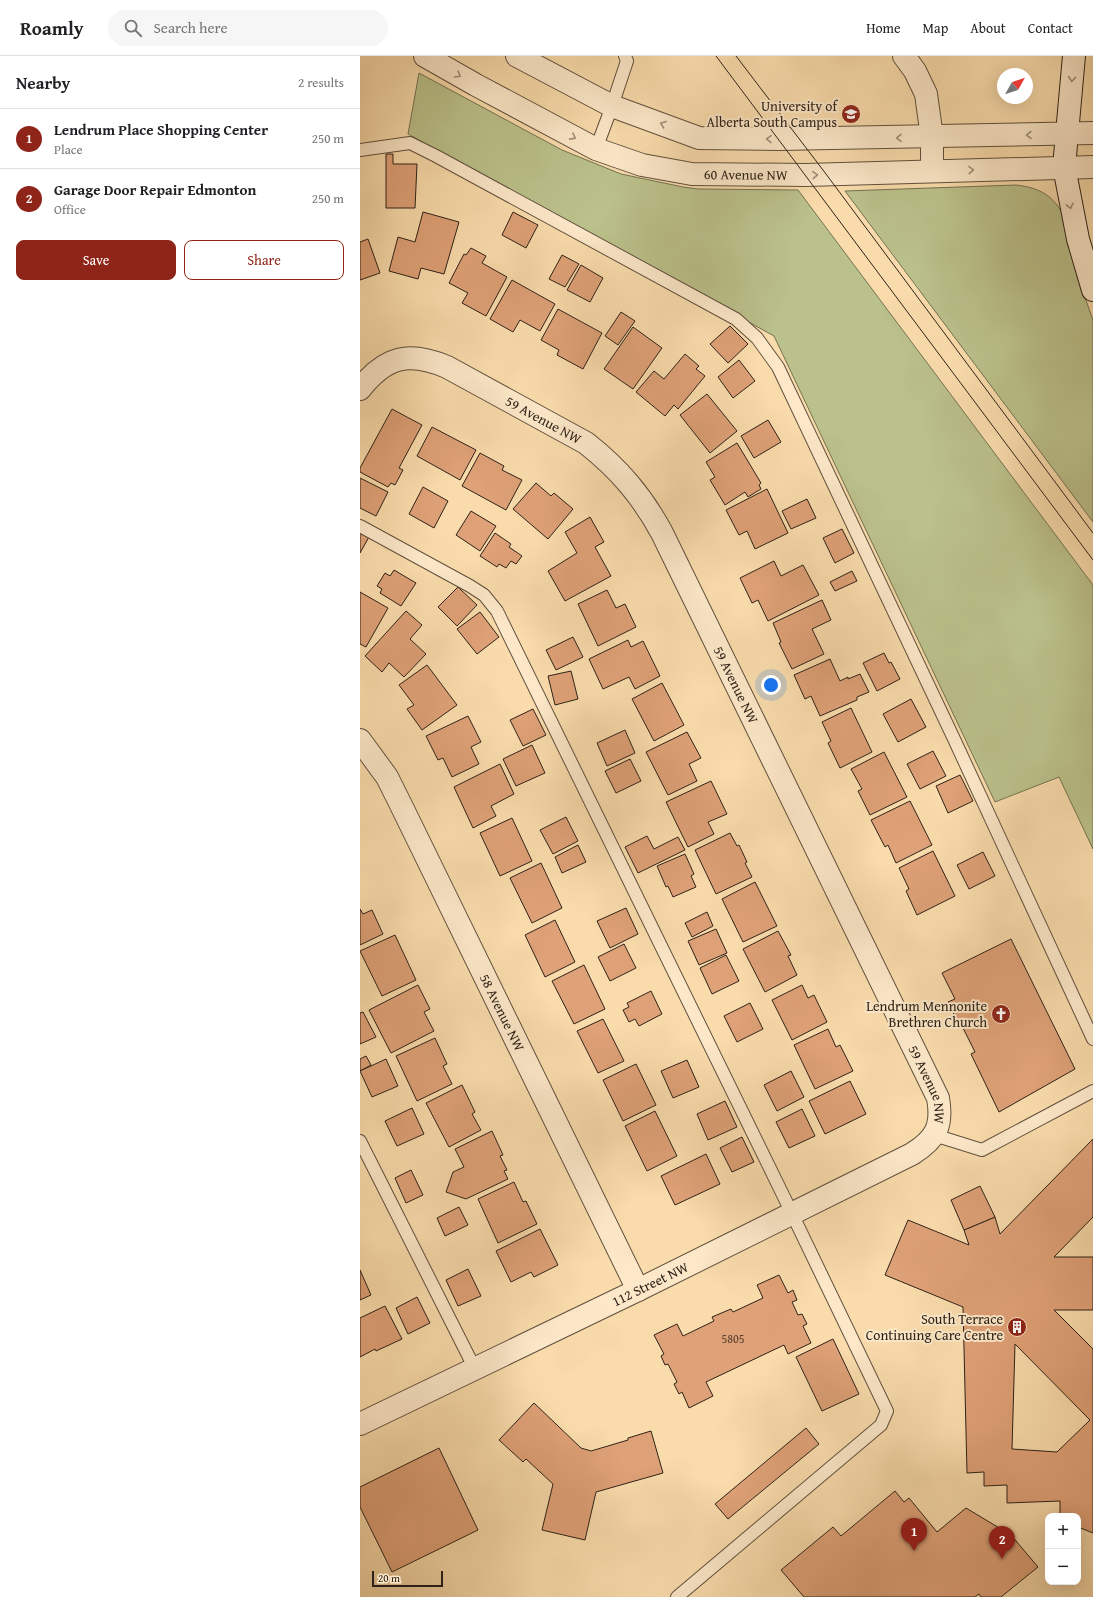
<!DOCTYPE html>
<meta charset="utf-8">
<style>
:root{--surface:#fff;--page:#f6f6f6;--text:#202124;--muted:#757577;--line:#e0e0e0;--accent:#8f2418}
body{margin:0;font-family:"Gentium Book Plus",serif;background:var(--page);color:var(--text)}
.controls{position:absolute;right:12px;bottom:12px;display:grid;overflow:hidden;border-radius:8px;box-shadow:0 4px 16px #0002}
.controls button{width:36px;height:36px;display:grid;place-items:center;padding:0;border:0;border-bottom:1px solid var(--line);background:var(--surface);color:var(--text);font:20px sans-serif}
.compass{position:absolute;left:637px;top:12px;width:36px;height:36px;border-radius:50%;background:var(--surface);box-shadow:0 4px 16px #0002;rotate:50deg}
.scale{position:absolute;left:12px;bottom:10px;width:71px;box-sizing:border-box;padding-left:4px;border:2px solid #2d2218;border-top:0;font-size:11px;line-height:14px;white-space:nowrap;color:#2d2218;-webkit-text-stroke:3px #fce8c9;paint-order:stroke}
.you{position:absolute;left:411px;top:629px;width:14px;height:14px;margin:-10px;border:3px solid #fff;border-radius:50%;background:#1a73e8;box-shadow:0 0 0 6px #1a73e833}
.badge{display:grid;place-items:center;width:26px;height:26px;border-radius:50%;background:var(--accent);color:#fff;font-size:13px;font-weight:700}
.pin{position:absolute;translate:-50% -33px;filter:drop-shadow(0 1px 2px #0008)}
.pin::after{content:'';position:absolute;top:21px;width:14px;height:12px;background:inherit;clip-path:polygon(0 0,100% 0,50% 100%)}
.list{margin:0;padding:0;list-style:none}
h2{display:flex;justify-content:space-between;align-items:center;height:52px;margin:0;padding:0 16px;font-size:17px}
h2 small{font-size:13px;font-weight:400;color:var(--muted)}
.list li{display:grid;grid-template-columns:26px 1fr auto;gap:12px;align-items:center;box-sizing:border-box;height:60px;padding:0 16px;border-top:1px solid var(--line)}
.list b{display:block;font-size:15px;white-space:nowrap}
.list p{margin:0;font-size:13px;white-space:nowrap;color:var(--muted)}
.list em{font-size:13px;font-style:normal;color:var(--muted)}
.actions{display:flex;gap:8px;padding:12px 16px}
.actions a{flex:1;padding:9px 0;border:1px solid var(--accent);border-radius:8px;text-align:center;font-size:14px;color:var(--accent)}
.actions .main{background:var(--accent);color:#fff}
.icon{flex:none;width:22px;height:22px;fill:none;stroke:currentColor;stroke-width:2;stroke-linecap:round;stroke-linejoin:round}
.map{position:relative;flex:none;width:733px;height:1541px;overflow:hidden}
header{display:flex;align-items:center;gap:24px;box-sizing:border-box;height:56px;padding:0 20px;background:var(--surface);border-bottom:1px solid var(--line)}
header strong{font-size:19px}
nav{display:flex;gap:22px;margin-inline-start:auto;font-size:14px}
.search{width:280px;height:36px;background:var(--page);display:flex;align-items:center;gap:10px;box-sizing:border-box;padding:0 14px;border-radius:22px;color:var(--muted);font-size:15px}
main{display:flex}
aside{flex:1;background:var(--surface)}
.map>svg:first-child{display:block}
</style>
<header>
<strong>Roamly</strong>
<div class="search"><svg class="icon" aria-label="search" viewBox="0 0 24 24"><circle cx="10" cy="10" r="6"/><path d="M15 15l6 6"/></svg>Search here</div>
<nav><a>Home</a><a>Map</a><a>About</a><a>Contact</a></nav>
</header>
<main>
<aside>
<h2>Nearby<small>2 results</small></h2>
<ul class="list">
<li><span class="badge">1</span><div><b>Lendrum Place Shopping Center</b><p>Place</p></div><em>250 m</em></li>
<li><span class="badge">2</span><div><b>Garage Door Repair Edmonton</b><p>Office</p></div><em>250 m</em></li>
</ul>
<div class="actions"><a class="main">Save</a><a>Share</a></div>
</aside>
<div class="map">
<svg width="733" height="1541" viewBox="0 0 733 1541">
<rect width="100%" height="100%" fill="#fadcac"/>
<filter id="stains"><feTurbulence type="fractalNoise" baseFrequency=".005" numOctaves="4"/><feColorMatrix values="0 0 0 0 .2 0 0 0 0 .09 0 0 0 0 .02 0 0 0 .5 -.17"/></filter>
<radialGradient id="worn" r=".72"><stop offset=".6" stop-color="#630" stop-opacity="0"/><stop offset="1" stop-color="#630" stop-opacity=".3"/></radialGradient>
<g fill="#bbc18b" stroke="#747252">
<path d="M59,17l143,77 59,24 62,13 15,2 100,1 295,395v264l-34,-72 -64,25 -221,-466 -366,-202z"/>
<path d="M656,129c25,3 38,11 49,33l18,74 10,28v202l-248,-331z"/>
</g>
<g fill="#dfa177" stroke="#2d2218" fill-rule="evenodd">
<path d="M26,98h7v10h24l-2,44h-29z"/>
<path d="M63,156l36,10 -15,52 -23,-6 -3,11 -29,-8 9,-34 17,5z"/>
<path d="M153,156l25,13 -12,23 -24,-13z"/>
<path d="M8,183l12,34 -20,7v-38z"/>
<path d="M111,192l15,8 -4,7 25,14 -21,39 -24,-13 6,-10 -19,-10 15,-29 2,1z"/>
<path d="M202,199l17,9 -14,23 -16,-8z"/>
<path d="M221,209l22,13 -13,24 -23,-12z"/>
<path d="M152,224l43,24 -15,27 -20,-11 -7,12 -23,-13z"/>
<path d="M198,253l44,24 -19,36 -26,-14 2,-5 -18,-10z"/>
<path d="M261,256l14,9 -17,24 -13,-9z"/>
<path d="M370,270l18,18 -20,19 -18,-19z"/>
<path d="M273,271l29,21 -29,41 -29,-20z"/>
<path d="M325,298l14,12 -3,3 9,7 -27,33 -4,-4 -9,11 -29,-24 18,-21 10,8z"/>
<path d="M379,304l16,21 -22,17 -15,-21z"/>
<path d="M347,338l30,37 -27,22 -30,-38z"/>
<path d="M32,353l30,16 -23,43 4,2 -8,15 -4,-2 -3,4 -28,-15v-4z"/>
<path d="M408,364l13,22 -27,16 -13,-22z"/>
<path d="M72,371l44,23 -16,30 -43,-24z"/>
<path d="M377,387l24,40 -2,2 2,4 -13,8 -3,-5 -20,13 -15,-25 5,-3 -9,-15z"/>
<path d="M120,397l24,13 -2,4 20,10 -16,30 -44,-24z"/>
<path d="M0,422l28,14 -12,24 -16,-8z"/>
<path d="M176,427l15,13 3,-3 19,16 -25,30 -35,-30z"/>
<path d="M63,431l25,14 -14,27 -25,-14z"/>
<path d="M407,433l21,44 -33,16 -8,-18 -8,4 -13,-25z"/>
<path d="M447,443l9,19 -25,11 -9,-18z"/>
<path d="M111,455l25,15 -16,25 -24,-16z"/>
<path d="M230,461l14,25 -9,5 16,29 -46,25 -17,-30 29,-18 -12,-21z"/>
<path d="M482,473l12,24 -19,10 -12,-25z"/>
<path d="M0,475l9,6 -9,16z"/>
<path d="M135,477l16,11 -2,3 13,9 -6,8 -5,-3 -5,7 -7,-4 -2,3 -17,-11z"/>
<path d="M414,505l7,15 22,-11 16,30 -51,26 -10,-21 -6,3 -12,-25z"/>
<path d="M34,514l22,13 -15,23 -21,-13 2,-4 -5,-3 8,-13 5,3z"/>
<path d="M492,515l5,10 -22,10 -5,-9z"/>
<path d="M98,531l19,18 -20,21 -19,-19z"/>
<path d="M247,534l9,18 9,-4 11,23 -38,19 -20,-42z"/>
<path d="M0,536l28,16 -22,39 -6,-3z"/>
<path d="M462,544l9,20 -19,9 12,25 -32,15 -13,-26 2,-1 -8,-19z"/>
<path d="M46,555l16,14 -12,14 16,15 -22,23 -15,-14 -7,9 -17,-16z"/>
<path d="M120,556l19,25 -22,17 -20,-25z"/>
<path d="M213,581l10,20 -27,13 -10,-20z"/>
<path d="M268,584l3,7 12,-6 17,35 -25,13 -6,-12 -26,12 -14,-30z"/>
<path d="M524,597l5,10 2,-1 9,17 -23,12 -14,-28z"/>
<path d="M470,603l10,22 8,-4v2l12,-5 9,18 -12,5v3l-37,16 -9,-20 -6,3 -11,-24z"/>
<path d="M67,609l30,40 -35,25 -15,-21 7,-4 -15,-20z"/>
<path d="M211,615l7,28 -23,6 -7,-29z"/>
<path d="M302,627l22,42 -30,16 -22,-42z"/>
<path d="M551,643l15,28 -28,15 -15,-28z"/>
<path d="M491,652l21,44 -32,16 -12,-25 3,-2 -9,-19z"/>
<path d="M173,653l13,26 -23,11 -13,-26z"/>
<path d="M108,660l13,26 -10,5 8,17 -27,13 -9,-19 -5,2 -12,-24z"/>
<path d="M265,674l10,23 -28,13 -10,-23z"/>
<path d="M327,676l14,26 -12,6 8,17 -29,14 -22,-43z"/>
<path d="M172,689l13,28 -29,13 -13,-27z"/>
<path d="M573,695l13,25 -26,13 -13,-25z"/>
<path d="M524,696l23,45 -37,18 -12,-24 4,-2 -11,-20z"/>
<path d="M270,703l11,22 -25,12 -11,-22z"/>
<path d="M140,708l14,30 -23,12 5,10 -23,12 -19,-41z"/>
<path d="M600,719l13,26 -25,12 -12,-27z"/>
<path d="M351,725l16,33 -19,8 6,12 -26,13 -22,-45z"/>
<path d="M550,745l22,44 -36,18 -8,-18 -3,2 -14,-27z"/>
<path d="M206,761l12,24 -25,13 -13,-24z"/>
<path d="M152,762l20,43 -32,15 -20,-43z"/>
<path d="M370,777l7,13 2,-1 8,17 -2,1 7,14 -36,17 -21,-44z"/>
<path d="M287,780l7,13 24,-12 7,13 -47,23 -13,-26z"/>
<path d="M218,789l8,17 -24,11 -7,-16z"/>
<path d="M573,795l22,45 -38,19 -11,-24 3,-2 -10,-21z"/>
<path d="M623,796l12,24 -26,13 -12,-24z"/>
<path d="M325,798l9,20 -3,2 5,11 -23,10 -5,-11 -2,1 -9,-21z"/>
<path d="M181,807l21,45 -30,15 -22,-45z"/>
<path d="M395,826l22,44 -34,16 -21,-43z"/>
<path d="M266,852l12,26 -28,14 -13,-27z"/>
<path d="M0,853l3,5 9,-4 11,24 -23,11z"/>
<path d="M347,856l6,14 -21,11 -7,-14z"/>
<path d="M195,864l20,42 -30,15 -20,-42z"/>
<path d="M356,873l11,24 -28,12 -11,-24z"/>
<path d="M418,875l13,24 -3,1 9,19 -32,17 -22,-43z"/>
<path d="M35,879l21,45 -34,16 -22,-45z"/>
<path d="M651,883l64,130 -76,43 -28,-58 4,-2 -13,-26 -2,1 -12,-25 7,-3 -13,-26z"/>
<path d="M264,888l12,24 -26,13 -12,-24z"/>
<path d="M366,899l13,26 -27,13 -12,-26z"/>
<path d="M224,909l21,44 -31,15 -22,-43z"/>
<path d="M58,929l12,24 -6,3 10,19 -43,22 -22,-43z"/>
<path d="M442,929l6,13 6,-3 13,27 -35,18 -20,-40z"/>
<path d="M291,935l11,23 -23,12 -4,-7 -6,3 -6,-12 6,-3 -2,-4z"/>
<path d="M390,947l13,26 -26,13 -13,-26z"/>
<path d="M3,956l13,25 -16,7v-31z"/>
<path d="M243,963l21,42 -26,12 -21,-42z"/>
<path d="M468,973l8,18 4,-2 13,26 -38,18 -21,-44z"/>
<path d="M75,982l12,26 -4,2 9,18 -35,17 -21,-45z"/>
<path d="M6,1000l5,9 -11,6v-12z"/>
<path d="M26,1003l12,27 -26,11 -12,-26z"/>
<path d="M327,1004l12,27 -26,11 -12,-27z"/>
<path d="M276,1008l20,41 -33,16 -20,-41z"/>
<path d="M431,1015l13,26 -27,14 -13,-26z"/>
<path d="M490,1025l16,33 -41,20 -16,-33z"/>
<path d="M102,1029l13,27 -3,2 9,16 -32,17 -23,-44z"/>
<path d="M365,1045l12,26 -29,13 -11,-26z"/>
<path d="M52,1052l12,26 -27,12 -12,-25z"/>
<path d="M442,1053l13,27 -26,12 -13,-26z"/>
<path d="M295,1055l22,45 -30,15 -22,-45z"/>
<path d="M132,1075l11,24 -3,1 7,14 -3,1 4,8 -42,20 -20,-7 7,-20 11,-5 -9,-18z"/>
<path d="M382,1081l12,25 -22,10 -12,-24z"/>
<path d="M733,1083v78l-39,40h39v53h-39l39,39v184l-15,-6v-11h-18v-15l-53,2v-18l-23,1v-14l-17,1 -4,-166 -78,-32 23,-55 61,25 -5,-15 31,-13 5,17zM655,1288l75,76 -33,32 -45,-3z"/>
<path d="M346,1098l14,30 -45,21 -14,-29z"/>
<path d="M51,1114l12,25 -17,8 -11,-25z"/>
<path d="M154,1126l9,20 3,-1 11,23 -39,19 -20,-44z"/>
<path d="M620,1130l15,31 -31,13 -13,-30z"/>
<path d="M99,1151l9,18 -23,11 -8,-18z"/>
<path d="M180,1173l18,36 -24,12 -3,-5 -20,10 -15,-31z"/>
<path d="M108,1213l13,27 -23,10 -12,-26z"/>
<path d="M0,1214l11,25 -11,5z"/>
<path d="M419,1219l9,18 5,-3 4,10 -5,2 6,13 4,-1 5,10 -4,2 8,17 -23,11 -4,-9 -78,37 7,14 -24,12 -7,-16 -3,2 -5,-10 3,-2 -9,-18 -3,1 -4,-9 3,-2 -10,-19 23,-11 6,12 31,-15 -2,-4 19,-8 2,3 30,-14 -6,-13z"/>
<path d="M57,1241l13,26 -22,11 -12,-26z"/>
<path d="M25,1250l17,33 -26,12 -1,-2 -15,8v-39z"/>
<path d="M473,1283l26,55 -37,17 -26,-54z"/>
<path d="M174,1347l47,45 10,3 37,-11v-2l23,-7 12,42 -67,19 -11,48 -43,-10 11,-46 -27,-25 -3,3 -24,-22z"/>
<path d="M446,1372l13,16 -91,75 -13,-15z"/>
<path d="M79,1392l39,82 -86,42 -32,-65v-20z"/>
<path d="M535,1435l9,11 5,-4 28,34 29,-24 45,27 27,32 -37,30h-20l-2,-3 -4,3h-171l-23,-27 52,-43 8,9z"/>
</g>
<g fill="none" stroke-linecap="round" stroke-linejoin="round">
<g stroke="#60503d" stroke-width="14">
<g id="service">
<path d="M236,93l16,-43 15,-45 -2,-5"/>
<path d="M0,94l50,-7 26,13 300,163 21,19 21,29 176,372 139,300"/>
<path d="M0,470l110,60 14,9 13,16 287,586 103,214 -6,14 -204,172"/>
<path d="M574,1079l48,15 111,-59"/>
<path d="M0,1085l115,228"/>
</g>
</g>
<g stroke="#60503d" stroke-width="24">
<g id="minor">
<path d="M544,0l11,15 11,23 6,43v34"/>
<path id="s1" d="M0,333c26,-33 49,-38 87,-22l139,76c33,26 56,53 76,90l276,565c5,28 -2,41 -26,56l-274,136 -278,134"/>
<path id="s2" d="M0,684l27,37 13,26 238,487"/>
</g>
</g>
<g stroke="#60503d" stroke-width="24">
<g id="tertiary">
<path id="s3" d="M65,0l51,29 120,64 46,16 50,9 114,1 287,-8"/>
<path d="M157,0l95,50 87,32 80,1 314,-6"/>
</g>
</g>
<g stroke="#2d2218" stroke-width="24">
<path id="secondary" d="M714,0l-10,111 14,72 15,51"/>
</g>
<use href="#service" stroke="#fce8c9" stroke-width="12"/>
<use href="#minor" stroke="#fce8c9" stroke-width="22"/>
<use href="#tertiary" stroke="#fce8c9" stroke-width="22"/>
<use href="#secondary" stroke="#fce8c9" stroke-width="22"/>
<g stroke="#2d2218" stroke-width="1">
<path d="M356,0l377,504"/>
<path d="M376,0l90,118 267,359"/>
</g>
</g>
<defs><path id="oneway-chevron" d="M-2-3.5L2.5 0L-2 3.5" fill="none" stroke-width="1.6" stroke-linecap="round" stroke-linejoin="round"/></defs>
<g stroke="#9f8f79">
<use href="#oneway-chevron" transform="translate(98 19) rotate(30)"/>
<use href="#oneway-chevron" transform="translate(712 23) rotate(94)"/>
<use href="#oneway-chevron" transform="translate(303 68) rotate(-160)"/>
<use href="#oneway-chevron" transform="translate(669 79) rotate(179)"/>
<use href="#oneway-chevron" transform="translate(213 81) rotate(28)"/>
<use href="#oneway-chevron" transform="translate(539 82) rotate(179)"/>
<use href="#oneway-chevron" transform="translate(409 83) rotate(-179)"/>
<use href="#oneway-chevron" transform="translate(611 114) rotate(-2)"/>
<use href="#oneway-chevron" transform="translate(455 119) rotate(-3)"/>
<use href="#oneway-chevron" transform="translate(710 150) rotate(77)"/>
</g>
<defs>
<g id="university-disc" transform="scale(1)"><circle r="9.5" fill="#8f2418" stroke="#fce8c9"/><path d="M0-5L7-2L0 1L-7-2ZM-4 1L0 2.5L4 1V4Q0 6-4 4Z" fill="#fff"/></g>
<g id="church-disc" transform="scale(1)"><circle r="9.5" fill="#8f2418" stroke="#fce8c9"/><path d="M-1.2-6h2.4v3.5h3.3v2.4h-3.3V6h-2.4V-.1h-3.3v-2.4h3.3Z" fill="#fff"/></g>
<g id="building-disc" transform="scale(1)"><circle r="9.5" fill="#8f2418" stroke="#fce8c9"/><path d="M-4-6H4V6H1V3H-1V6H-4ZM-2.5-4.3h1.7v1.8h-1.7ZM.8-4.3h1.7v1.8H.8ZM-2.5-1h1.7V.8h-1.7ZM.8-1h1.7V.8H.8Z" fill="#fff"/></g>
</defs>
<g fill-rule="evenodd">
<use href="#university-disc" x="491" y="58"/>
<use href="#church-disc" x="641" y="958"/>
<use href="#building-disc" x="657" y="1271"/>
</g>
<g text-anchor="middle" stroke-width="4" stroke-linejoin="round" paint-order="stroke">
<g font-size="12" fill="#5a4230">
<text x="373" y="1287">5805</text>
</g>
<g font-size="14" fill="#2d2218" stroke="#fce8c9" text-anchor="end">
<text x="477" y="55">University of<tspan x="477" dy="16">Alberta South Campus</tspan></text>
<text x="627" y="955">Lendrum Mennonite<tspan x="627" dy="16">Brethren Church</tspan></text>
<text x="643" y="1268">South Terrace<tspan x="643" dy="16">Continuing Care Centre</tspan></text>
</g>
<g font-size="14" fill="#2d2218" stroke="#fce8c9">
<text dy="5" stroke="none"><textPath href="#s3" startOffset="348">60 Avenue NW</textPath></text>
<text dy="5" stroke="none"><textPath href="#s1" startOffset="209">59 Avenue NW</textPath></text>
<text dy="5" stroke="none"><textPath href="#s1" startOffset="545">59 Avenue NW</textPath></text>
<text dy="5" stroke="none"><textPath href="#s2" startOffset="308">58 Avenue NW</textPath></text>
<text dy="5" stroke="none"><textPath href="#s1" startOffset="989">59 Avenue NW</textPath></text>
<text transform="translate(290 1228) rotate(-26)" y="5">112 Street NW</text>
</g>
</g>
<rect width="100%" height="100%" filter="url(#stains)"/>
<rect width="100%" height="100%" fill="url(#worn)"/>
</svg>
<div class="controls">
<button>+</button>
<button>−</button>
</div>
<svg class="compass" viewBox="-18 -18 36 36"><path d="M0-13l5 13h-10z" fill="#e53935"/><path d="M0 13l5-13h-10z" fill="#757577"/></svg>
<div class="scale">20 m</div>
<div class="you"></div>
<div class="pin badge" style="left:554px;top:1495px">1</div>
<div class="pin badge" style="left:642px;top:1503px">2</div>
</div>
</main>
